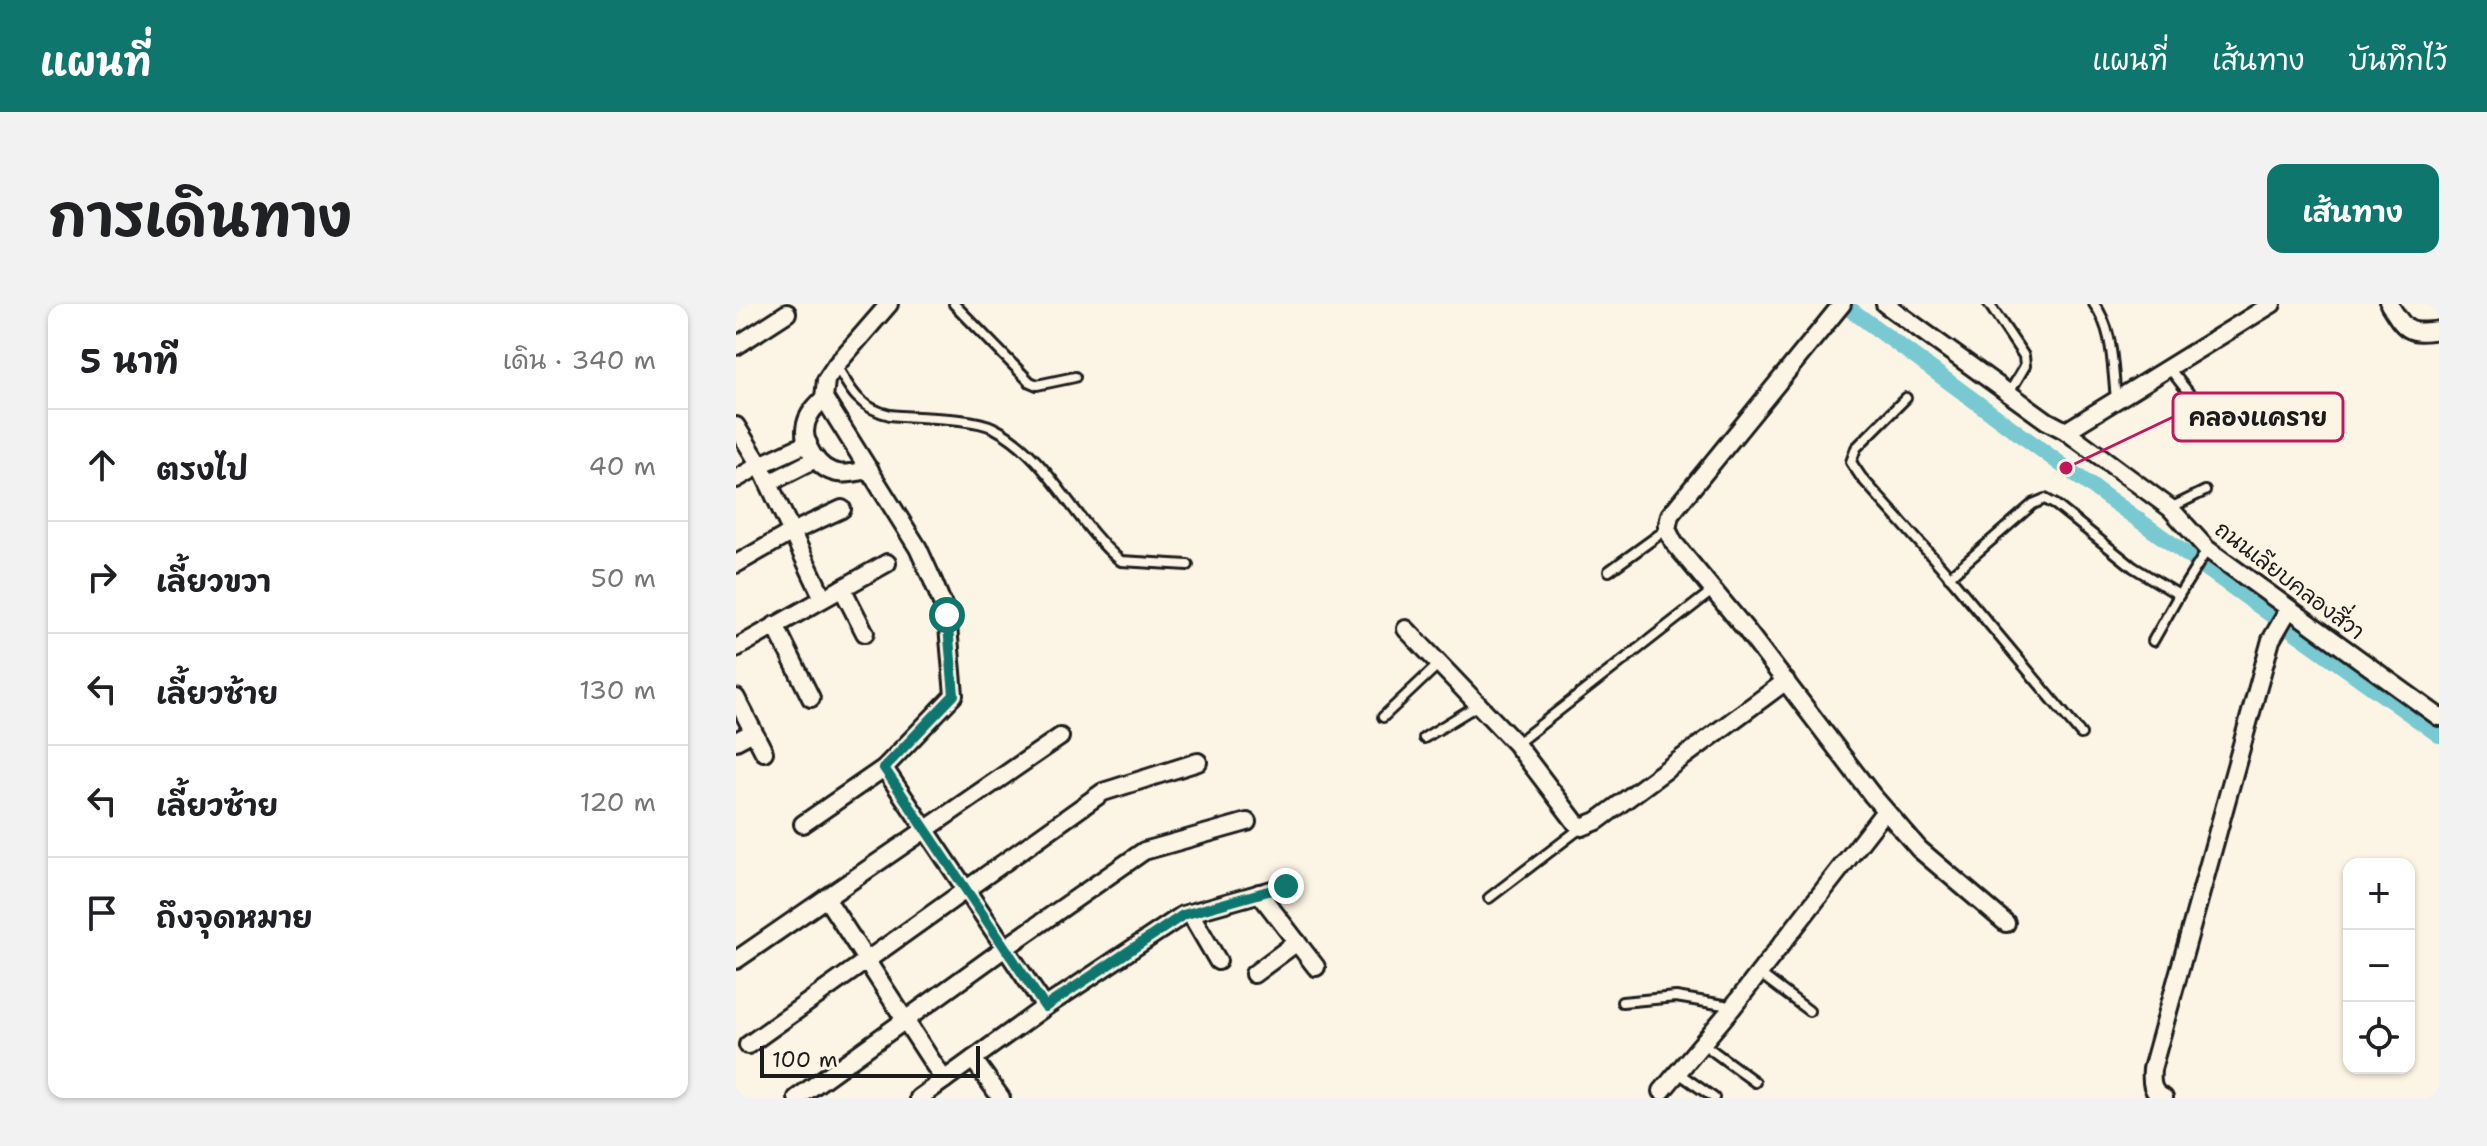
<!DOCTYPE html>
<html lang="th">
<meta charset="utf-8">
<style>
:root{--surface:#fff;--page:#f2f2f2;--text:#202124;--muted:#757577;--line:#e0e0e0;--accent:#0f766e}
body{margin:0;font-family:"Shantell Sans","Playpen Sans Thai",sans-serif;background:var(--page);color:var(--text)}
.controls{position:absolute;right:24px;bottom:24px;display:grid;overflow:hidden;border-radius:16px;box-shadow:0 2px 6px #0004}
.controls button{width:72px;height:72px;display:grid;place-items:center;padding:0;border:0;border-bottom:2px solid var(--line);background:var(--surface);color:var(--text);font:40px sans-serif}
.scale{position:absolute;left:24px;bottom:20px;width:220px;box-sizing:border-box;padding-left:8px;border:4px solid #1c1c1c;border-top:0;font-size:22px;line-height:28px;white-space:nowrap;color:#1c1c1c;-webkit-text-stroke:6px #fcf5e5;paint-order:stroke}
.stop{position:absolute;width:24px;height:24px;margin:-18px;border:6px solid #0f766e;border-radius:50%;background:#fff}
.stop.end{background:#0f766e;border-color:#fff;box-shadow:0 2px 8px #0008}
.list{margin:0;padding:0;list-style:none}
h2{display:flex;justify-content:space-between;align-items:center;height:104px;margin:0;padding:0 32px;font-size:34px}
h2 small{font-size:26px;font-weight:400;color:var(--muted)}
.list li{display:grid;grid-template-columns:52px 1fr auto;gap:24px;align-items:center;box-sizing:border-box;height:112px;padding:0 32px;border-top:2px solid var(--line)}
.list b{display:block;font-size:30px;white-space:nowrap}
.list em{font-size:26px;font-style:normal;color:var(--muted)}
.icon{flex:none;width:44px;height:44px;fill:none;stroke:currentColor;stroke-width:2;stroke-linecap:round;stroke-linejoin:round}
.map{position:relative;flex:none;width:1703px;height:794px;overflow:hidden;border-radius:16px}
header{display:flex;align-items:center;gap:48px;box-sizing:border-box;height:112px;padding:0 40px;background:var(--accent);color:#fff}
header strong{font-size:38px}
nav{display:flex;gap:44px;margin-inline-start:auto;font-size:28px}
.intro{display:flex;align-items:center;justify-content:space-between;box-sizing:border-box;height:192px;padding:0 48px}
h1{margin:0;font-size:56px}
.button{padding:20px 36px;border-radius:16px;background:var(--accent);color:#fff;font-size:28px;font-weight:700}
main{display:flex;gap:48px;padding:0 48px}
aside{flex:1;background:var(--surface);border-radius:16px;box-shadow:0 2px 6px #0004}
.map>svg:first-child{display:block}
</style>
<header>
<strong>แผนที่</strong>
<nav><a>แผนที่</a><a>เส้นทาง</a><a>บันทึกไว้</a></nav>
</header>
<div class="intro"><h1>การเดินทาง</h1><a class="button">เส้นทาง</a></div>
<main>
<aside>
<h2>5 นาที<small>เดิน · 340 m</small></h2>
<ul class="list">
<li><svg class="icon" aria-label="ahead" viewBox="0 0 24 24"><path d="M12 20V5M6 11l6-6 6 6"/></svg><div><b>ตรงไป</b></div><em>40 m</em></li>
<li><svg class="icon" aria-label="right" viewBox="0 0 24 24"><path d="M7 20v-9h11M14 6l5 5-5 5"/></svg><div><b>เลี้ยวขวา</b></div><em>50 m</em></li>
<li><svg class="icon" aria-label="left" viewBox="0 0 24 24"><path d="M17 20v-9H6M10 6l-5 5 5 5"/></svg><div><b>เลี้ยวซ้าย</b></div><em>130 m</em></li>
<li><svg class="icon" aria-label="left" viewBox="0 0 24 24"><path d="M17 20v-9H6M10 6l-5 5 5 5"/></svg><div><b>เลี้ยวซ้าย</b></div><em>120 m</em></li>
<li><svg class="icon" aria-label="arrive" viewBox="0 0 24 24"><path d="M6 21V4h12l-3 4 3 4H6"/></svg><div><b>ถึงจุดหมาย</b></div></li>
</ul>
</aside>
<div class="map">
<svg width="1703" height="794" viewBox="0 0 1703 794">
<rect width="100%" height="100%" fill="#fcf5e5"/>
<filter id="ink" filterUnits="userSpaceOnUse"><feTurbulence type="fractalNoise" baseFrequency=".0125" numOctaves="2"/><feDisplacementMap in="SourceGraphic" scale="16" xChannelSelector="R" yChannelSelector="G"/><feConvolveMatrix kernelMatrix="1 2 1 2 8 2 1 2 1" color-interpolation-filters="sRGB"/></filter>
<g filter="url(#ink)">
<g fill="none" stroke-linecap="round" stroke-linejoin="round">
<path stroke="#78c9d2" stroke-width="16" d="M1107,0l223,164 373,267"/>
<g stroke="#1c1c1c" stroke-width="14">
<g id="service">
<path d="M218,0l76,78 7,3 38,-8"/>
<path d="M1253,0l35,52 1,10 -16,27"/>
<path d="M1358,0c20,26 18,63 22,94"/>
<path d="M100,61c15,27 24,43 54,50 28,3 81,2 104,13 56,29 80,95 127,133l67,4"/>
<path d="M1433,64l19,24 10,20"/>
<path d="M1170,94l-50,50 -5,14 10,15 83,93 137,164"/>
<path d="M1434,204l35,-17"/>
<path d="M873,267l58,-42"/>
<path d="M1213,273l84,-73 12,-5 11,6 77,62 46,28 28,-45"/>
<path d="M1417,337l26,-46"/>
<path d="M647,413l57,-54"/>
<path d="M688,434l54,-33"/>
<path d="M780,440l196,-153"/>
<path d="M753,594l93,-71"/>
<path d="M1023,669l50,38"/>
<path d="M886,698l54,-5 48,8 7,3"/>
<path d="M966,739l53,39"/>
<path d="M941,768l37,26"/>
</g>
</g>
<g stroke="#1c1c1c" stroke-width="22">
<g id="minor">
<path d="M153,0l-53,61 -10,15 -2,18 94,150 15,33 14,34 7,80 -70,73 161,239"/>
<path d="M1106,0l-172,211 -3,14 7,14 73,88 125,164 47,54 87,74"/>
<path d="M1149,0l162,117 19,10 104,77 37,41 232,168"/>
<path d="M1653,0c16,26 19,31 50,26"/>
<path d="M0,42l51,-33"/>
<path d="M88,94c-8,8 -16,16 -18,26 -5,20 12,46 32,49 10,2 22,-2 32,-3"/>
<path d="M0,122l24,39 63,133"/>
<path d="M1330,127l206,-127"/>
<path d="M0,175l24,-14 48,-22"/>
<path d="M33,179l47,-24"/>
<path d="M0,260l56,-32 50,-23"/>
<path d="M106,284l23,45"/>
<path d="M39,321l36,73"/>
<path d="M670,325l110,115 60,79 6,4 15,-6 189,-140"/>
<path d="M0,344l151,-85"/>
<path d="M0,394l28,54"/>
<path d="M0,437l17,-9"/>
<path d="M67,520l81,-56"/>
<path d="M523,589l57,74"/>
<path d="M90,594l118,182"/>
<path d="M454,609l28,48"/>
<path d="M0,656l324,-223"/>
<path d="M518,670l43,-32"/>
<path d="M12,741l355,-253 95,-30"/>
<path d="M237,755l28,39"/>
<path d="M926,787l70,-83 153,-197"/>
<path d="M61,794l208,-150 139,-97 103,-29"/>
<path d="M183,794l126,-91 138,-92 103,-29"/>
<path d="M1428,794c-13,-6 -13,-16 -12,-29l119,-429 18,-31"/>
</g>
</g>
<use href="#service" stroke="#fcf5e5" stroke-width="8"/>
<use href="#minor" stroke="#fcf5e5" stroke-width="16"/>
</g>
</g>
<g fill="none" stroke-linecap="round" stroke-linejoin="round" filter="url(#ink)">
<path stroke="#0f766e" stroke-width="10" d="M211,311l7,80 -70,73 161,239 138,-92 103,-29"/>
</g>
<g text-anchor="middle" stroke-width="6" stroke-linejoin="round" paint-order="stroke">
<g font-size="22" fill="#1c1c1c" stroke="#fcf5e5">
<text transform="translate(1554 276) rotate(37)" y="8">ถนนเลียบคลองสี่วา</text>
</g>
</g>
<path fill="none" stroke="#c2185b" stroke-width="3" d="M1330 164L1437 113"/>
<circle fill="#c2185b" stroke="#fcf5e5" stroke-width="3" cx="1330" cy="164" r="8"/>
<rect fill="#fcf5e5" stroke="#c2185b" stroke-width="3" x="1437" y="89" width="170" height="48" rx="8"/>
<g font-size="24" text-anchor="middle" font-weight="bold" fill="#1c1c1c">
<text x="1522" y="122">คลองเเคราย</text>
</g>
</svg>
<div class="controls">
<button>+</button>
<button>−</button>
<button><svg class="icon" aria-label="locate" viewBox="0 0 24 24"><circle cx="12" cy="12" r="6"/><path d="M12 2v4M12 18v4M2 12h4M18 12h4"/></svg></button>
</div>
<div class="scale">100 m</div>
<div class="stop" style="left:211px;top:311px"></div>
<div class="stop end" style="left:550px;top:582px"></div>
</div>
</main>
